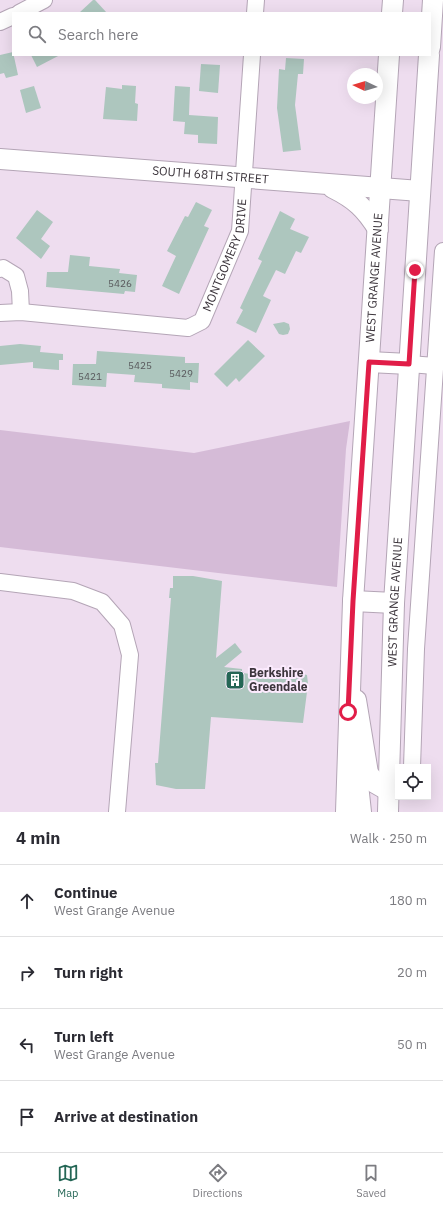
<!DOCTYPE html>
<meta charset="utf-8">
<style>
:root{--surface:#fff;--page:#f2f2f3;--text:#2b2b33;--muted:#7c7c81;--line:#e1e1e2;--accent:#246655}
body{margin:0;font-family:"IBM Plex Sans",sans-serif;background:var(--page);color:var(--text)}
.controls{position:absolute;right:12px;bottom:12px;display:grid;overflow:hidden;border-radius:0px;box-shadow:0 4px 16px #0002}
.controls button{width:36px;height:36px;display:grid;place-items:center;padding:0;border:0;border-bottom:1px solid var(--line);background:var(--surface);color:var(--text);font:20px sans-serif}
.compass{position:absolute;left:347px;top:68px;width:36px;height:36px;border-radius:50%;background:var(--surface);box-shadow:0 4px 16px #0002;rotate:274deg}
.stop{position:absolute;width:12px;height:12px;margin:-9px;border:3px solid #e11d48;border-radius:50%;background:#fff}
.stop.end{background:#e11d48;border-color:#fff;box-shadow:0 1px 4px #0008}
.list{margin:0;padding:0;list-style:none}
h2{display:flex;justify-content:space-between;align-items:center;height:52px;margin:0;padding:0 16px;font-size:17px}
h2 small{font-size:13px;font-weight:400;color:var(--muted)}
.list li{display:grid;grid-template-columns:26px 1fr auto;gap:12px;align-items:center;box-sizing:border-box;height:72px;padding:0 16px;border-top:1px solid var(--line)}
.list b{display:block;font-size:15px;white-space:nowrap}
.list p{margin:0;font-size:13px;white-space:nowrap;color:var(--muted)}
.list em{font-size:13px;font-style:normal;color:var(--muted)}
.icon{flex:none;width:22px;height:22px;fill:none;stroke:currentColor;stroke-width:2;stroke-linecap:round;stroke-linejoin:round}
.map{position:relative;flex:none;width:443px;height:812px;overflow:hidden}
.search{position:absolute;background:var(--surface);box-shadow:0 4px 16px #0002;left:12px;right:12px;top:12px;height:44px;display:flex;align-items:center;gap:10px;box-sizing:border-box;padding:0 14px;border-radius:0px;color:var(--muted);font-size:15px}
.sheet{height:340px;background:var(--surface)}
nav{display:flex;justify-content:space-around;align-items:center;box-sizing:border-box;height:56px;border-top:1px solid var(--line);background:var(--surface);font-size:11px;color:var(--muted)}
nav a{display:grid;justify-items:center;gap:2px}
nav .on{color:var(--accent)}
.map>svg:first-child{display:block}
</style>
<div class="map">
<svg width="443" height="812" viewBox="0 0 443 812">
<rect width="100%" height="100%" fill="#eeddef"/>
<path fill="#d5bbd7" d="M350,421l-4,28 -9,138 -337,-40v-117l194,23z"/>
<g fill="#adc6be">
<path d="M93,0h2l12,13h-28z"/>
<path d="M13,52l5,23 -12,3 -2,-5 -4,1v-19z"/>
<path d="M31,55h29l-23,12z"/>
<path d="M286,58l18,1 -1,15h-5l-3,31 6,45 -18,2 -6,-44 2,-39 6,1z"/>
<path d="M201,64l19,1 -2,28 -19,-2z"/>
<path d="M122,85l14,1 -1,17 3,1 -1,17 -34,-2 3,-32 16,2z"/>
<path d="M34,86l7,22 -15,5 -6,-23z"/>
<path d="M175,86l15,1 -1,28 29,2 -1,27 -19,-1v-8l-14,-1 1,-12 -12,-1z"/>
<path d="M196,202l16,8 -8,16 5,2 -30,66 -17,-8 14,-30 -9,-5 18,-35 3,1z"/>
<path d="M37,210l16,12 -12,17 9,7 -9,13 -25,-21z"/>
<path d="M280,211l15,8 -5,10 19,8 -8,16 -5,-2 -11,23 -9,-4 -13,26 8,4 -15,33 -20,-10 7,-13 -3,-2 22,-47 -4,-2z"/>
<path d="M70,255l20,2 -1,9 31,3 -1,4 18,2 -2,17 -10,-1 -1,3 -78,-7 1,-15h21z"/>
<path d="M284,322l5,2 1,5 -2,5 -5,1 -4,-1 -6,-10z"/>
<path d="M248,340l17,16 -26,26 -3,-4 -9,9 -13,-13z"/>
<path d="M20,344l21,2 -1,6 23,2v6h-4v10l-26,-2v-6l-33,3v-19z"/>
<path d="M97,351l88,6v6h14l-1,20 -8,-1v8l-28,-2v-4l-28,-2 1,-7 -28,-2 -1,14 -34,-2 1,-21h23z"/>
<path d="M173,576h20l29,5 -6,77 19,-15 7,9 -18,15 18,2v4l20,2v-4l22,1 1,-2 22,5 1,9 -5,39 -92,-6 -6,72h-29l-20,-4 -1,-22h3l13,-165h-2l1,-10h3z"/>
</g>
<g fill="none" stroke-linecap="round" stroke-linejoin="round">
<g stroke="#b4a5b6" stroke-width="18">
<g id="minor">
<path d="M19,13l25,-13"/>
<path d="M255,13l1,-13"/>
<path d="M0,22l13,-6"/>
<path d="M0,269l3,-1 13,8 4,15 1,21"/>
<path id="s1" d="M0,313l21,-1 167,16 14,-7 38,-90 12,-176"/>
<path d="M409,364l26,2"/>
<path d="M0,582l73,9 29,11 20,23 8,30 -13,157"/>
<path d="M412,767l4,-118 27,-398"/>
</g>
</g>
<g stroke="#b4a5b6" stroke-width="22">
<g id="tertiary">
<path d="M392,13l1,-13"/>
<path d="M430,47l3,-47"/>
<path id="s2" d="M0,159l420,32"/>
<path d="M333,188c22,11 32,20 45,41"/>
<path d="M369,362l40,2"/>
<path d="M353,601l41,2"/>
<path d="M356,700l12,73 7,10 14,8"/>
<path d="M357,775l4,37"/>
<path id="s3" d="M346,812l7,-211 36,-546"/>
<path id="s4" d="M388,812l6,-209 35,-548"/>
</g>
</g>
<use href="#minor" stroke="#fff" stroke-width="16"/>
<use href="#tertiary" stroke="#fff" stroke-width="20"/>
</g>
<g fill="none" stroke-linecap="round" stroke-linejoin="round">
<path stroke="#e11d48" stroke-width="5" d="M348,712l5,-111 16,-239 40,2 6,-94"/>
</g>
<defs>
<g id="building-square" transform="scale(1)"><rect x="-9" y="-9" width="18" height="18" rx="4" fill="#246655" stroke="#fbeafd"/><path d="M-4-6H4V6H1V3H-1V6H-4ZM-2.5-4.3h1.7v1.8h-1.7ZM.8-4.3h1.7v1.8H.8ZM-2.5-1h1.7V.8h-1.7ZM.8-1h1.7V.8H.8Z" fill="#fff"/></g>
</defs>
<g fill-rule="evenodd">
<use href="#building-square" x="235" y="680"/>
</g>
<g text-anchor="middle" stroke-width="4" stroke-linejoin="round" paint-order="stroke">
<g font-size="10" fill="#58595c">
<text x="120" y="287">5426</text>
<text x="140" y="369">5425</text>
<text x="181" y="377">5429</text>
<text x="90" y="380">5421</text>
</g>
<g font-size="12" fill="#3c353c" stroke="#fbeafd">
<text dy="4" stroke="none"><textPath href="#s2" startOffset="211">SOUTH 68TH STREET</textPath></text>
<text dy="4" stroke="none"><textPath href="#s1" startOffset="275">MONTGOMERY DRIVE</textPath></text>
<text dy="4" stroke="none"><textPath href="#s3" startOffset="535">WEST GRANGE AVENUE</textPath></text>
<text dy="4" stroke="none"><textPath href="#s4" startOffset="210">WEST GRANGE AVENUE</textPath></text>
</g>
<g font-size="12" font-weight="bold" fill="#3c353c" stroke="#fbeafd" text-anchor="start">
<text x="249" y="677">Berkshire<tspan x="249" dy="14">Greendale</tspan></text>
</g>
</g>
</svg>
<div class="controls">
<button><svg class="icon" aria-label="locate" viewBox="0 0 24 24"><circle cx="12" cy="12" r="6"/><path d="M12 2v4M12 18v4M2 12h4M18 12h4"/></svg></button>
</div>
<svg class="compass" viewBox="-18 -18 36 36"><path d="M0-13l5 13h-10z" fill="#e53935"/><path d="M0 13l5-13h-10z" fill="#7c7c81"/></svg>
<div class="stop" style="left:348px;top:712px"></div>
<div class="stop end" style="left:415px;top:270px"></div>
<div class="search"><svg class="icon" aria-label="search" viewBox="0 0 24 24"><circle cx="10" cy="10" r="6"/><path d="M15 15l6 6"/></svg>Search here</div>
</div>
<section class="sheet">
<h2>4 min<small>Walk · 250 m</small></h2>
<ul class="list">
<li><svg class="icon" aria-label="ahead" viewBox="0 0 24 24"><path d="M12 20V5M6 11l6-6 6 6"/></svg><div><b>Continue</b><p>West Grange Avenue</p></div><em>180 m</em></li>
<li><svg class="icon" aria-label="right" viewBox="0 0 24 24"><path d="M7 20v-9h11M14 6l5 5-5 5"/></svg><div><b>Turn right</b></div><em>20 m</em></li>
<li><svg class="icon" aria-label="left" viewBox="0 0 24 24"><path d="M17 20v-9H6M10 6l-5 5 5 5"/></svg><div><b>Turn left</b><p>West Grange Avenue</p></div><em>50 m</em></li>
<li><svg class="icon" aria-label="arrive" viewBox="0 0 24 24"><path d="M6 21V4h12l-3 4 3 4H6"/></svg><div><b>Arrive at destination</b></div></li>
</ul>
</section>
<nav>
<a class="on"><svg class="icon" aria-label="map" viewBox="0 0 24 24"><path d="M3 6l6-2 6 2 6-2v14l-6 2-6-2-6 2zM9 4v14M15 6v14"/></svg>Map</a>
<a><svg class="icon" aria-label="directions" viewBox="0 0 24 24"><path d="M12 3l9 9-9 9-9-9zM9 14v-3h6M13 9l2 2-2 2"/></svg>Directions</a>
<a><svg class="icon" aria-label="saved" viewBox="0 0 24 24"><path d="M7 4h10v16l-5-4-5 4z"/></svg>Saved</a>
</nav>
